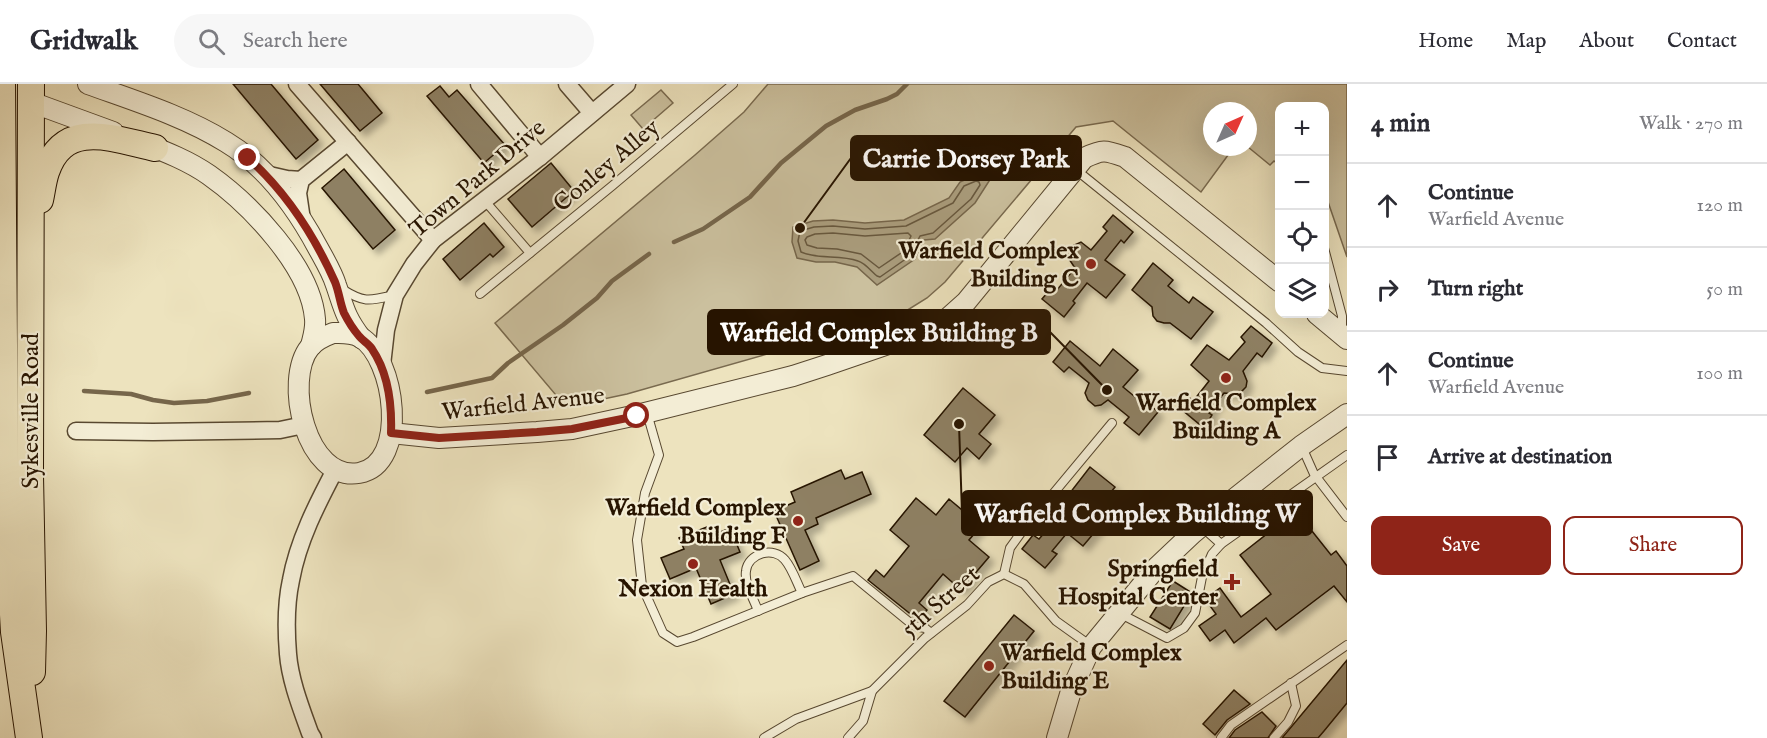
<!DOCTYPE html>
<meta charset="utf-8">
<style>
:root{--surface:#fff;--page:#f7f7f7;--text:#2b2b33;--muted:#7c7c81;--line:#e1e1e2;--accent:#8f2418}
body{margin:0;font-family:"IM FELL English",serif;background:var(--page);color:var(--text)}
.controls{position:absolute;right:18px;top:18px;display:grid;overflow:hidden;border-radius:12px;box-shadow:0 6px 24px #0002}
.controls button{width:54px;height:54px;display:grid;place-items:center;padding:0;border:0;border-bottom:2px solid var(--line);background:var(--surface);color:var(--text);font:30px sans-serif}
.compass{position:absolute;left:1203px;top:18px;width:54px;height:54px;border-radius:50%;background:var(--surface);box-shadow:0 6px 24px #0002;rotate:45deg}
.stop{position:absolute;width:18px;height:18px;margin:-14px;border:4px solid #8f2418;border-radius:50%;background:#fff}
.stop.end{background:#8f2418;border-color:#fff;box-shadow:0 2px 6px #0008}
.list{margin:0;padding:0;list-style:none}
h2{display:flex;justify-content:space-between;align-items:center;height:78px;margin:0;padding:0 24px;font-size:26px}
h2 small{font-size:20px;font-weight:400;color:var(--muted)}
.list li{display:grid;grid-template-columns:39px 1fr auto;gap:18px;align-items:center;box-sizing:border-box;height:84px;padding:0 24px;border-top:2px solid var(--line)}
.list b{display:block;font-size:22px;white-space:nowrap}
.list p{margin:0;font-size:20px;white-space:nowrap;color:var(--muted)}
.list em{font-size:20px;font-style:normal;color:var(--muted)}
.actions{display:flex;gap:12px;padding:18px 24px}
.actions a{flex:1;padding:14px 0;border:2px solid var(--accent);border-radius:12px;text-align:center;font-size:21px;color:var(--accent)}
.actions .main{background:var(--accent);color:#fff}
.icon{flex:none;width:33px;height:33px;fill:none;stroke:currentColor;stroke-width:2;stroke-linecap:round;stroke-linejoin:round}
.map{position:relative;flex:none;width:1347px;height:654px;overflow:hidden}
header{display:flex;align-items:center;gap:36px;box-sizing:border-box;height:84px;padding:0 30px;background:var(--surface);border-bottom:2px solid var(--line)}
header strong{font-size:28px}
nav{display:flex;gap:33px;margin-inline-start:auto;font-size:21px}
.search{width:420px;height:54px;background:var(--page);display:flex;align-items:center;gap:15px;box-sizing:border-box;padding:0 21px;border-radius:33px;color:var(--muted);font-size:22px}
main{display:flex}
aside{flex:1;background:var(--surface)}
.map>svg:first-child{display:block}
</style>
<header>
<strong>Gridwalk</strong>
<div class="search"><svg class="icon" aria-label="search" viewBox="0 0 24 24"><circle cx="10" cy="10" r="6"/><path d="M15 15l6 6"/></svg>Search here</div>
<nav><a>Home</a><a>Map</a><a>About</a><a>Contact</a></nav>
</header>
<main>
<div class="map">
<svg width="1347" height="654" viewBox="0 0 1347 654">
<defs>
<filter id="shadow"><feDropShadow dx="5.5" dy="5.5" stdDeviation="3" flood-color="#0004"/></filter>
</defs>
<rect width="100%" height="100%" fill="#ede3be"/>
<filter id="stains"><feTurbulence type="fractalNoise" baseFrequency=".00333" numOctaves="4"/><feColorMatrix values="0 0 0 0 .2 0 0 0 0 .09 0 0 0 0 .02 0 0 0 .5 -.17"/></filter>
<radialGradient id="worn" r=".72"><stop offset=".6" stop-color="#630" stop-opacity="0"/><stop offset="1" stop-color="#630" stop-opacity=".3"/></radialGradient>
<g fill="#cbc09e" stroke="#796a4f" stroke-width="1.5">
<path d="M768,0h579v173l-20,-58 -2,-2 -1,-91h-44l-1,59 -5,-4 -4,4 -22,-18v-36h-36v36h22l-33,45 -88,-71 -37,6 -131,155 -18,16 -21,13 -44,16 -235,67 -61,13 -71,-84 200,-168 49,-43z"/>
<path d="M661,6l12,13 -30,26 -12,-14z"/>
</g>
<path fill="#aa9d7d" stroke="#76664b" stroke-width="1.5" d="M1000,80l-25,39 -40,36 -11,1 -9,19 -38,26 -20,-18 -22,-5h-19l-19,-4 -5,-16 1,-15 20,-6 20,-1 32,3 39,-3 45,-22 11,-16z"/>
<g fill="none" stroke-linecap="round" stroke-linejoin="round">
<g stroke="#68583e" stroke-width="1.5">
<path d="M976,97l3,1 1,3 -9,14 -38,34 -13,3 -10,20 -30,21 -3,-1c-6,-5 -12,-13 -19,-15 -18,-7 -40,-1 -57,-9l-3,-11 2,-10 14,-4 19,-1 32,3 41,-3 47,-23 11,-17z"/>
<path d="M833,149l32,3 43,-3 3,3 -7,15 -25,17 -18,-14 -24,-5 -20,-1 -10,-3 -2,-5 2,-3 8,-3z"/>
</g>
<g stroke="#76664b" stroke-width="4.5">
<path d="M674,158l29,-13 47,-32 31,-34 45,-37 29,-16 32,-11 10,-5 10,-10"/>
<path d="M84,307l47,3 22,6 21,3 33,-2 42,-8"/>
<path d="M427,308l65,-14 16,-15 55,-38 34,-27 15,-17 37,-27"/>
</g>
</g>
<g fill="#8e8063" stroke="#271400" stroke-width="1.5" filter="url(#shadow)">
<path d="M233,0h38l47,56 -22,19z"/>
<path d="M320,0h38l24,29 -22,18z"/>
<path d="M440,2l9,11 8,-7 48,55 -21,18 -57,-67z"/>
<path d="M551,79l23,28 -42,36 -24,-28z"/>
<path d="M344,85l51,61 -22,19 -51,-61z"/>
<path d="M1113,131l20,17 -9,11 -3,-3 -16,20 20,15 -19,23 -19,-15 -14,18 2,2 -11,14 -22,-18 11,-13 4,4 18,-22 -6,-9 1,-12 11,-5 10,8 16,-19 -4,-4z"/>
<path d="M484,139l20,24 -11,10 -3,-3 -30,26 -17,-21z"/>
<path d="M1153,179l20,17 -5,6 21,17 4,-6 20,15 -22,27 -21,-16h-6l-7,-2 -4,-5 -1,-9 -20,-17z"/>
<path d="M1251,242l21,17 -10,14 -5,-4 -14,18 4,10 -1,6 -5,5 -5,2 -12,-1 -15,20 3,2 -8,13 -23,-19 8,-11 5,2 15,-19 -18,-16 16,-20 22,15 16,-18 -4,-5z"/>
<path d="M1070,257l30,25 13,-17 25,21 -15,17 17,14 2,-3 16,14 -19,23 -15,-12 5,-6 -21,-17 -7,5 -6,1 -7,-6 -3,-7 4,-10 -20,-16 -5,5 -11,-10z"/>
<path d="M963,304l32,27 -16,19 12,10 -12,15 -12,-11 -12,14 -31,-27z"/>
<path d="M1090,383l25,20 -12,15 -5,-5 -14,18 15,12 -16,19 -16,-13 -15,18 5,3 -12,14 -23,-19 11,-14 6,4 14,-16 -4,-3z"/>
<path d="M841,386l4,9 17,-7 9,22 -55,24 2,6 -13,6 14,31 -19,9 -26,-59 21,-9 -4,-10z"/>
<path d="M916,414l20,17 13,-16 32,27 -12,14 20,17 -28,33 -18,-16 -24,29 8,7 -9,10 -50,-40 8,-10 8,7 25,-31 -19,-16z"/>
<path d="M1296,427l35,44 5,-4 11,15v36l-13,-16 -58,44 -10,-12 -32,25 -9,-13 -15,11 -11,-15 17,-12 -11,-15 15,-11 21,29 30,-23 -31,-39z"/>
<path d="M707,443l4,9 19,-8 10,24 -20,8 14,34 -23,10 -15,-36 -26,11 -9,-21 23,-9 -5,-11z"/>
<path d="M1173,497l19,12 -22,36 -20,-12z"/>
<path d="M1014,531l20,16 -69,86 -21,-16z"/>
<path d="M1347,576v43l-23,28 -6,7h-36z"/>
<path d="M1234,606l16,14 -23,16 -12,15 -12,-11z"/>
<path d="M1262,628l14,14 -8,12h-39l6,-8z"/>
</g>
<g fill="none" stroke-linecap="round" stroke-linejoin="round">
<g stroke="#584830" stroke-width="10">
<g id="service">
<path d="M1075,85l191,154 32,29 24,16 25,3"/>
<path d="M485,117l45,52"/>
<path d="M1324,164l18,68v16"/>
<path d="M342,205c22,14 27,12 53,6"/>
<path d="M480,210l132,-108 121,-102"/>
<path d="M647,329l12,42 -14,38 -8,47 5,46 21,47 14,9 16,-5 109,-44 51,-17 61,50 11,2 6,5"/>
<path d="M1302,363l12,27 33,43"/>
<path d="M1201,442l20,18"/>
<path d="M1004,490l6,-26 13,-18 89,-107"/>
<path d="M758,527c-4,-12 -14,-27 -12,-40 2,-18 28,-25 39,-11 7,8 12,23 17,33"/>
<path d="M1119,529l48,25 17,-10 11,-15 7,-36 10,-23 9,-10 126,-89"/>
<path d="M764,654l32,-19 76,-28 53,-53 42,-33 21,-23 16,-8 20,10 32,37 35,25"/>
<path d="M848,654l15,-17 9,-30"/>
<path d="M1221,654l10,-13 116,-80"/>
<path d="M1274,654l14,-16 8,-16 -5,-23"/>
</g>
</g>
<g stroke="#584830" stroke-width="19">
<g id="minor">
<path d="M297,0l136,156"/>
<path d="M479,0l61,73"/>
<path d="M567,0l25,29"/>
<path d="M265,90l22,5 14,1"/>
<path d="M302,136l-4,-27 3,-13 47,-38"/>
<path d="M382,281l4,-35 9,-35 19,-31 19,-24 107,-83 87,-73"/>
<path d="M76,347l77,1 127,-2 24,-5"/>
<path d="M313,654l-3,-5c-9,-25 -20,-53 -22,-79 -2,-24 -2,-51 3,-74 7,-39 26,-76 44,-110"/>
</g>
</g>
<g stroke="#584830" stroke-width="22">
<g id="tertiary">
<path d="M88,0c47,17 96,32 138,58 40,24 70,65 92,106 6,11 14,24 18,37 8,23 9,32 25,53"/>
<path d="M31,18l82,30"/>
<path d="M143,59c23,9 46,18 66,32 41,29 102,92 106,144 1,10 -2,18 -4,27"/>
<path d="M1317,230l30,25"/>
<path d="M333,249c9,0 18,-1 27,4 35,20 50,127 -1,136 -53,9 -76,-93 -49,-126 6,-7 15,-11 23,-14z"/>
<path d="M391,349l48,5 98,-6 35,-3 65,-14 156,-39 34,-11 96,-33 24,-13 19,-17 118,-144c19,-9 21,-8 41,-1l155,125"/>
<path d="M1057,654l14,-47 20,-44 65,-79 37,-35 31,-26 77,-61 46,-32"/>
</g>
</g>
<g stroke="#271400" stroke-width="28">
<g id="primary">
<path d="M2,0l3,391 9,157 15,106"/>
<path d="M31,0l-1,391 3,156 -1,41"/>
<path d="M40,116c2,-9 3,-19 6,-28 18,-54 68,-33 109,-24"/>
</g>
</g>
<use href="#service" stroke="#f3edd5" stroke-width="8"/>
<use href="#minor" stroke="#f3edd5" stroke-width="16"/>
<use href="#tertiary" stroke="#f3edd5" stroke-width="20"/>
<use href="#primary" stroke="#ede3be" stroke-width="26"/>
</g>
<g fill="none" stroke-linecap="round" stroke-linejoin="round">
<path stroke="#8f2418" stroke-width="8" d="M248,74c38,34 66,77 87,124 4,10 5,21 9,31 4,8 9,16 15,23 4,5 10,8 13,13 17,25 20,55 19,84l48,5 98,-6 35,-3 65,-13"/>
</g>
<g fill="#8f2418" stroke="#f3edd5" stroke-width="2">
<circle cx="1091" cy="180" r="6"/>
<circle cx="1226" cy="294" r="6"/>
<circle cx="798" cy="437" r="6"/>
<circle cx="693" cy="480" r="6"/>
<path d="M1229 489h6v6h6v6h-6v6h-6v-6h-6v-6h6z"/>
<circle cx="989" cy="582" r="6"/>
</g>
<g text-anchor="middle" stroke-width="4.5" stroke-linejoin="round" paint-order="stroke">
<g font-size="24" fill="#271400" stroke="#f3edd5">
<text transform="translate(606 81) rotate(-40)" y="8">Conley Alley</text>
<text transform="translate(477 94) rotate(-40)" y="8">Town Park Drive</text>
<text transform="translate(523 319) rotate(-6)" y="8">Warfield Avenue</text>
<text transform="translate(30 327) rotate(-90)" y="8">Sykesville Road</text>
<text transform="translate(940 517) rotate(-41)" y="8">5th Street</text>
</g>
<g font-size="24" font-weight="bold" fill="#271400" stroke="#f3edd5" text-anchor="end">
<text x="1079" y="174">Warfield Complex<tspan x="1079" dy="28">Building C</tspan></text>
<text x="1226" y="326" text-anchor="middle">Warfield Complex<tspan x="1226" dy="28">Building A</tspan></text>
<text x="786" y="431">Warfield Complex<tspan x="786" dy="28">Building F</tspan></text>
<text x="1218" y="492">Springfield<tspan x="1218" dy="28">Hospital Center</tspan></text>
<text x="693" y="512" text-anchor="middle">Nexion Health</text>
<text x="1001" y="576" text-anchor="start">Warfield Complex<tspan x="1001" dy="28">Building E</tspan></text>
</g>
</g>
<path fill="none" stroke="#271400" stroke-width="2" d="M800 144L851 74M1107 306L1050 248M959 340L962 429"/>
<g fill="#271400" stroke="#f3edd5" stroke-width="2">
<circle cx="800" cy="144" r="6"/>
<circle cx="1107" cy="306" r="6"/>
<circle cx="959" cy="340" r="6"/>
</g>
<g fill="#271400" stroke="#271400" stroke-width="2">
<rect x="851" y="52" width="230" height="44" rx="6"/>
<rect x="708" y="226" width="342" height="44" rx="6"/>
<rect x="962" y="407" width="350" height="44" rx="6"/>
</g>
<g font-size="26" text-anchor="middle" font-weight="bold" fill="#fff">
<text x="966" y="83">Carrie Dorsey Park</text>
<text x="879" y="257">Warfield Complex Building B</text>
<text x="1137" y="438">Warfield Complex Building W</text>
</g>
<rect width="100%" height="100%" filter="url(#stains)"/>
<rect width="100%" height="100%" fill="url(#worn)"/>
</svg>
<div class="controls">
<button>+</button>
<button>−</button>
<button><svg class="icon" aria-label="locate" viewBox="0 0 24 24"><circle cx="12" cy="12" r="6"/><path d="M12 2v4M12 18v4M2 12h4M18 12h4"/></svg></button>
<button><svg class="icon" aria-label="layers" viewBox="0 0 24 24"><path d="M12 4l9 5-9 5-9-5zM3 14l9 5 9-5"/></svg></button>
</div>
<svg class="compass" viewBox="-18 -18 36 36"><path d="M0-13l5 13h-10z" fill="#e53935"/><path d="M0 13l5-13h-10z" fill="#7c7c81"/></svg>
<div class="stop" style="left:637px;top:332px"></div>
<div class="stop end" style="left:248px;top:74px"></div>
</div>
<aside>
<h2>4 min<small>Walk · 270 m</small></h2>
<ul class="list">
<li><svg class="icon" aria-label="ahead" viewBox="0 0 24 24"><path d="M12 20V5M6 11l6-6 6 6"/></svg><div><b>Continue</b><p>Warfield Avenue</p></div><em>120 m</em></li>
<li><svg class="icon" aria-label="right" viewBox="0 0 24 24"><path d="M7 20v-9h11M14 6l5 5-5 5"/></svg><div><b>Turn right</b></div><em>50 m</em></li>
<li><svg class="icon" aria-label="ahead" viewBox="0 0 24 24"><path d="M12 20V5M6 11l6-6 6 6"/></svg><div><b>Continue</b><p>Warfield Avenue</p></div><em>100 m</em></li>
<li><svg class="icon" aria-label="arrive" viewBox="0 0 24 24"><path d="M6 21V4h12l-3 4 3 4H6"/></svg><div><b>Arrive at destination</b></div></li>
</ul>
<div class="actions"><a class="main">Save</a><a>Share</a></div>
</aside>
</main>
